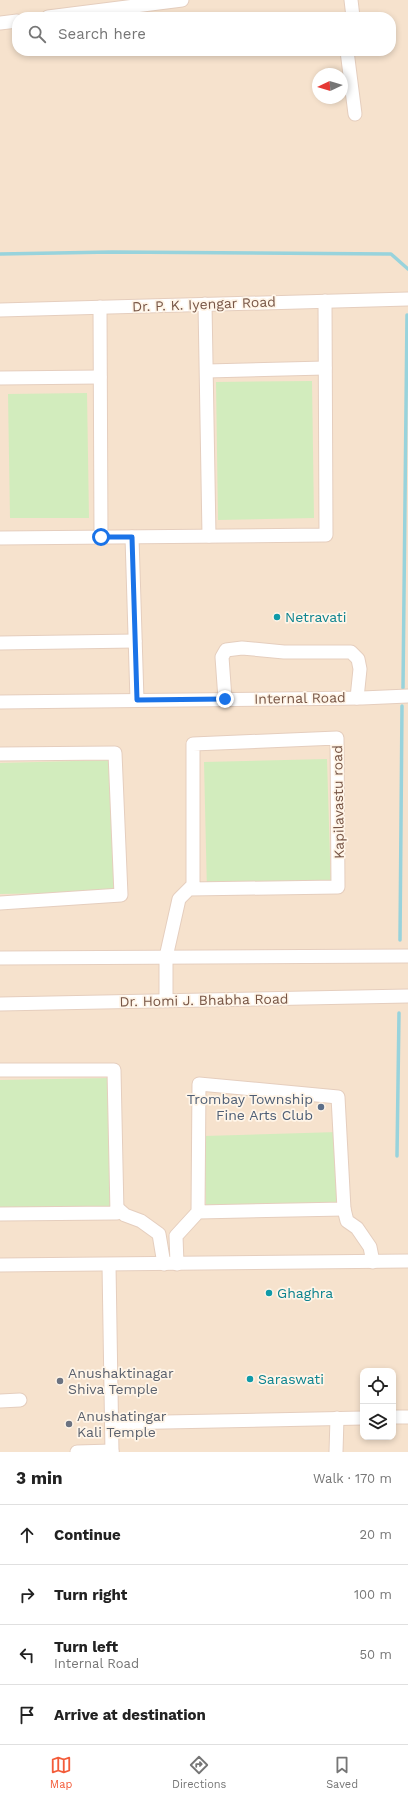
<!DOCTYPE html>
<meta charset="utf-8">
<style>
:root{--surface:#fff;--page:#f2f2f2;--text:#222;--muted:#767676;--line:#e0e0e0;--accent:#f35c3a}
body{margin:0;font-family:"Work Sans",sans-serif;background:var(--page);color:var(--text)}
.controls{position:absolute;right:12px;bottom:12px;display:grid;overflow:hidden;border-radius:8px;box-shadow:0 2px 6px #0003}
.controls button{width:36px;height:36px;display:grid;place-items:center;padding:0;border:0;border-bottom:1px solid var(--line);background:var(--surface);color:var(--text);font:20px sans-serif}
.compass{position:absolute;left:312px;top:68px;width:36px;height:36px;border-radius:50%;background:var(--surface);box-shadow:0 2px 6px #0003;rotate:266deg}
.stop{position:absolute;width:12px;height:12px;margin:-9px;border:3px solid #1a73e8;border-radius:50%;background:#fff}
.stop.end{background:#1a73e8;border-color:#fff;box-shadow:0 1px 4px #0008}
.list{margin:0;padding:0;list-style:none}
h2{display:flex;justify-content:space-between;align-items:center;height:52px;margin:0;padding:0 16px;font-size:17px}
h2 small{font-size:13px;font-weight:400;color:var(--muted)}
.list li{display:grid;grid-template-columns:26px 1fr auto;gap:12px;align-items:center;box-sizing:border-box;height:60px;padding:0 16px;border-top:1px solid var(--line)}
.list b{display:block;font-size:15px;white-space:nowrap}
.list p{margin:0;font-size:13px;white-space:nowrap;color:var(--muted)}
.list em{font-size:13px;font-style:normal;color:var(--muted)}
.icon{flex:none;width:22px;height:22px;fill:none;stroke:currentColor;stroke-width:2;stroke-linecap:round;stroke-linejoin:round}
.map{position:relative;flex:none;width:408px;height:1452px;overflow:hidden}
.search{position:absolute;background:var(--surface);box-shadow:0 2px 6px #0003;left:12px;right:12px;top:12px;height:44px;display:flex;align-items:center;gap:10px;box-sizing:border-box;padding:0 14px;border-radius:16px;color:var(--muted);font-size:15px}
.sheet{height:292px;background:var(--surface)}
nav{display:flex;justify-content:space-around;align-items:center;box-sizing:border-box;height:56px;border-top:1px solid var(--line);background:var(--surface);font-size:11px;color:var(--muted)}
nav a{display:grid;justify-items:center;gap:2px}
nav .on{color:var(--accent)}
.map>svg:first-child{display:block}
</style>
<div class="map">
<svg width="408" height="1452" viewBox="0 0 408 1452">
<rect width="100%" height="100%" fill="#fef1e0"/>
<path fill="#f6e2cd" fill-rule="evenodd" d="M0,0h408v1452h-408zM17,17h374v34h-374zM318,74h24v24h-24zM363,1371h30v66h-30z"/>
<g fill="#d2ecbd">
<path d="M312,381l2,137 -96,2 -2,-138z"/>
<path d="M87,393l2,125h-79l-2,-124z"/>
<path d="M327,759l4,132 -124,2 -3,-131z"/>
<path d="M113,760l3,132 -116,2v-131z"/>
<path d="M109,1078l3,130 -112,3v-131z"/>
<path d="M338,1132l3,74 -135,4 -2,-74z"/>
</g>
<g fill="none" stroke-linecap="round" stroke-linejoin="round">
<g stroke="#98d3dc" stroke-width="3.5">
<path d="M0,254l112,-2 279,2 17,15"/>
<path d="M403,688l4,-373"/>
<path d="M400,940l2,-234"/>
<path d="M397,1156l2,-143"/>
</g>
<g stroke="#e5cebe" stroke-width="15">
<g id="minor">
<path d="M351,0l2,17"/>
<path d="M48,17l134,-17"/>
<path d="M0,23l17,-2"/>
<path d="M347,51l8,63"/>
<path d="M205,304l4,232"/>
<path d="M100,307l1,230"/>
<path d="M0,310l408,-11"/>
<path d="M207,371l118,-3"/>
<path d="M0,378l100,-1"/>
<path d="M132,537l5,163"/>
<path d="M0,538l326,-3 -1,-234"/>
<path d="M0,643l135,-2"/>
<path d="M225,699l-3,-42 4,-7 16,-2 42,4h67l7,7 2,10 -3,29"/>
<path d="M0,702l362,-4 46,-2"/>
<path d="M0,754l115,-1 6,142 -121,8"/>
<path d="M0,958l408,-2"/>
<path d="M166,1000v-43l13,-58 14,-14v-141l144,-6 1,149 -149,2"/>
<path d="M0,1004l408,-8"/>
<path d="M0,1070h114l3,143 -117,1"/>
<path d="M117,1208l8,7 16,6 18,13 5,30"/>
<path d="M344,1209l3,12 10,7 13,19 3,15"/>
<path d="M177,1264l-1,-28 22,-24 1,-128 139,13 6,112 -146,3"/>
<path d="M0,1265l408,-4"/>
<path d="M109,1265l3,187"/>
<path d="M0,1401l20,-1"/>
<path d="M393,1417h15"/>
<path d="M113,1423l250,-5"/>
<path d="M77,1452l35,-1"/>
<path d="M336,1452l1,-34"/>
</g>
</g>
<use href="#minor" stroke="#fff" stroke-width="13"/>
</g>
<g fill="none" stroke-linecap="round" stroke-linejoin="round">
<path stroke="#1a73e8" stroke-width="5" d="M101,537h31l5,163 88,-1"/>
</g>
<g fill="#0f9aa8" stroke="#fff5e8" stroke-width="1.5">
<circle cx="277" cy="617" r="4"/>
<circle cx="269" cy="1293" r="4"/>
<circle cx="250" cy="1379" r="4"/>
</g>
<circle fill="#5c6f8a" stroke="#fff5e8" stroke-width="1.5" cx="321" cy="1107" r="4"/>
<g fill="#6b7280" stroke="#fff5e8" stroke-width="1.5">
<circle cx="60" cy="1381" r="4"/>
<circle cx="69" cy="1424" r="4"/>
</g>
<g text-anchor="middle" stroke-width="3.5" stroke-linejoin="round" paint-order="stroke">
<g font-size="14" fill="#775545" stroke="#fff5e8">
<text transform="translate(204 304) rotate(-2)" y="5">Dr. P. K. Iyengar Road</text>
<text transform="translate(300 698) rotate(-1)" y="5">Internal Road</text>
<text transform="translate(338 802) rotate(-91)" y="5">Kapilavastu road</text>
<text transform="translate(204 1000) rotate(-1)" y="5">Dr. Homi J. Bhabha Road</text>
</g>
<g font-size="14" fill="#0d838f" stroke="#fff5e8" text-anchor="start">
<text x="285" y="622">Netravati</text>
<text x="277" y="1298">Ghaghra</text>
<text x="258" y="1384">Saraswati</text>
</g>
<g font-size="14" fill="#4e5e75" stroke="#fff5e8" text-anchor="end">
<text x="313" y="1104">Trombay Township<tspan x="313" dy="16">Fine Arts Club</tspan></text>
</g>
<g font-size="14" fill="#5b616d" stroke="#fff5e8" text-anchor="start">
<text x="68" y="1378">Anushaktinagar<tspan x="68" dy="16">Shiva Temple</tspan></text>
<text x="77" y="1421">Anushatingar<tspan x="77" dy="16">Kali Temple</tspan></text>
</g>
</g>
</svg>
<div class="controls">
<button><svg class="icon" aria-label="locate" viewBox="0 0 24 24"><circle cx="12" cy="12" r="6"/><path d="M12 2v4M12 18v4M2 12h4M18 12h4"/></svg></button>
<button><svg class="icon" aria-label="layers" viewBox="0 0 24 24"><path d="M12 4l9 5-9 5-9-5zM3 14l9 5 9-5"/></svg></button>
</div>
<svg class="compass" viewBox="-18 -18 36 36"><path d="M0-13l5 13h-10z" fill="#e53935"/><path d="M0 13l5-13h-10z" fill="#767676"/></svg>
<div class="stop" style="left:101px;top:537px"></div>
<div class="stop end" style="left:225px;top:699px"></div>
<div class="search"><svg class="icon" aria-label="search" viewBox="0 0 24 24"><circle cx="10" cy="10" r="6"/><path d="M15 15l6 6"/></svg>Search here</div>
</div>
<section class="sheet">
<h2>3 min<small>Walk · 170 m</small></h2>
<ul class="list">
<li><svg class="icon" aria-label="ahead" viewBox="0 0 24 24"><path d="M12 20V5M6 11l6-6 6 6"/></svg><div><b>Continue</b></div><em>20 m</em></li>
<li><svg class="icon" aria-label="right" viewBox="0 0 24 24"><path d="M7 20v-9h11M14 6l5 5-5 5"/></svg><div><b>Turn right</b></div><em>100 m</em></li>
<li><svg class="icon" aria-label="left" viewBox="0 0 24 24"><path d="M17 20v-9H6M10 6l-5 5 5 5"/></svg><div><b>Turn left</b><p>Internal Road</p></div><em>50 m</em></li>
<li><svg class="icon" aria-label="arrive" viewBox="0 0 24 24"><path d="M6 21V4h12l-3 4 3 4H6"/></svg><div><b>Arrive at destination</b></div></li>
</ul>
</section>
<nav>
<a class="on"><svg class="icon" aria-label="map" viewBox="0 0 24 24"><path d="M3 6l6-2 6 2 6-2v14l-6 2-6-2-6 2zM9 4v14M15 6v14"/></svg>Map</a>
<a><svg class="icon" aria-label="directions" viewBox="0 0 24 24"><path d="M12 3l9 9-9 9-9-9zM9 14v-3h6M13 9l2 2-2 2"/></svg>Directions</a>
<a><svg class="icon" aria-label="saved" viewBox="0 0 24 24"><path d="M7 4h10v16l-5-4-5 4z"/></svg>Saved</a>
</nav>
